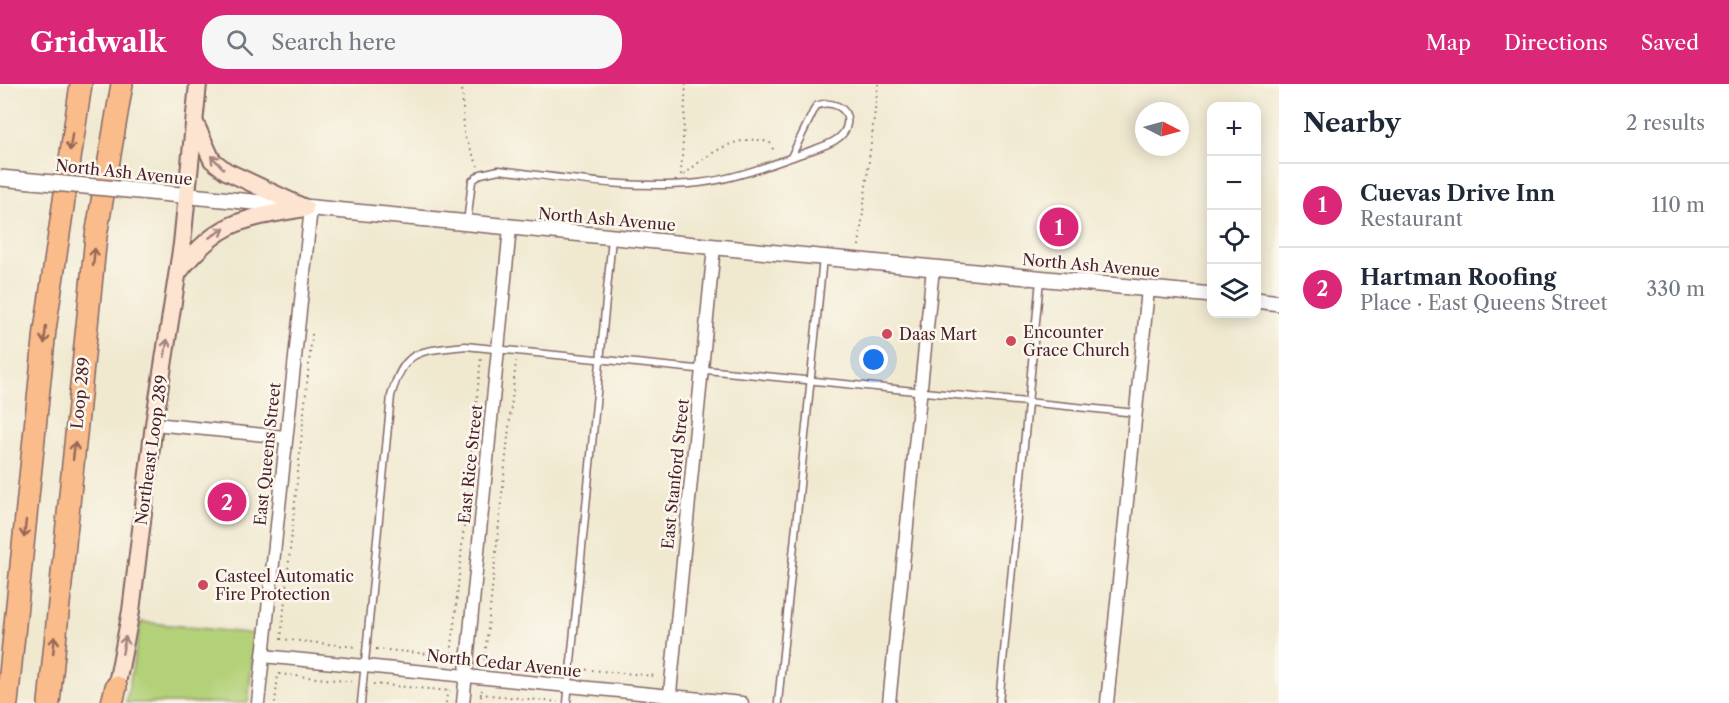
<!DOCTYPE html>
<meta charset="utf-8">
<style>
:root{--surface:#fff;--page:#f6f6f7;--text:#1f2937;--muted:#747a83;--line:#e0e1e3;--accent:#db2777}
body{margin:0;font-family:"Libre Caslon Text",serif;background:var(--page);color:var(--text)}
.controls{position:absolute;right:18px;top:18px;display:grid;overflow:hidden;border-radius:12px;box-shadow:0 3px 15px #0003}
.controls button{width:54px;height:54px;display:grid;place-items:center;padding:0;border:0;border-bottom:2px solid var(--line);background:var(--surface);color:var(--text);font:30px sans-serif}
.compass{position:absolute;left:1135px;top:18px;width:54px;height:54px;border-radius:50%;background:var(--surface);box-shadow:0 3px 15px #0003;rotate:96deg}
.you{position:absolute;left:874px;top:276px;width:21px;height:21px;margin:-15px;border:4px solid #fff;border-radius:50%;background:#1a73e8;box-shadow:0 0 0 9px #1a73e833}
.badge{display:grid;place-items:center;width:39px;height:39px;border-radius:50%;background:var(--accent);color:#fff;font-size:20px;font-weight:700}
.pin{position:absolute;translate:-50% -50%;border:3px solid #fff;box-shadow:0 2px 6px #0006}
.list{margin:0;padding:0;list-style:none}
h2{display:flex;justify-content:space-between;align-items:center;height:78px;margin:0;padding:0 24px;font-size:26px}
h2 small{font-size:20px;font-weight:400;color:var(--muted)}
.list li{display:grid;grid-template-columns:39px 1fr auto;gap:18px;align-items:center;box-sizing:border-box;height:84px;padding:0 24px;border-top:2px solid var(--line)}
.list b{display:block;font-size:22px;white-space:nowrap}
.list p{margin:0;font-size:20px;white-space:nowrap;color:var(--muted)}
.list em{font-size:20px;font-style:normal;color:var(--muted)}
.icon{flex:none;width:33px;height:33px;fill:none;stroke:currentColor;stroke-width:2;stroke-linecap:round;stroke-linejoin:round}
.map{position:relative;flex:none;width:1279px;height:619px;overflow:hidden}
header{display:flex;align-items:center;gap:36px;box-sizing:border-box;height:84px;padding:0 30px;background:var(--accent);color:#fff}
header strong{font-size:28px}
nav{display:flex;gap:33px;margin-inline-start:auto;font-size:21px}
.search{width:420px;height:54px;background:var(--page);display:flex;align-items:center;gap:15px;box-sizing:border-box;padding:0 21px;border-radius:24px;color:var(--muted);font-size:22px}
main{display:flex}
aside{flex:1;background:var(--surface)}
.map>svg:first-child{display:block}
</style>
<header>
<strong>Gridwalk</strong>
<div class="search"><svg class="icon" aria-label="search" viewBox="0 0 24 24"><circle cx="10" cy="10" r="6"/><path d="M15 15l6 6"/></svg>Search here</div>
<nav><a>Map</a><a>Directions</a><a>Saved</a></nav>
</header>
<main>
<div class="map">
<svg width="1279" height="619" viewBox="0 0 1279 619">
<rect width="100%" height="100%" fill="#fbf7ec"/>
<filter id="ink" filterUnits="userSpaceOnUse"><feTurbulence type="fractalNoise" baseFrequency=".0167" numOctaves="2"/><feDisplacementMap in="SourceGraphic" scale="12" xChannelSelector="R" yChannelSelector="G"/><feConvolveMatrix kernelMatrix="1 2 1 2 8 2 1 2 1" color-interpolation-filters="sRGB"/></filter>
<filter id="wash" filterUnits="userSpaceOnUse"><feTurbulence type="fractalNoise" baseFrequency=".008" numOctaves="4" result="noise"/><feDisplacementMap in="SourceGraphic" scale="24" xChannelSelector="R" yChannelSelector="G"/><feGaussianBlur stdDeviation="1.35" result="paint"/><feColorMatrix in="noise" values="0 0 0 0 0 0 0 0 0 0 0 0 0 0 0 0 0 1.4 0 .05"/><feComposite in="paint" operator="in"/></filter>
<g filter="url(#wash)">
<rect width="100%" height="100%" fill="#f0e9d0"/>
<path fill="#b3d178" stroke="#7e7852" stroke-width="1.5" d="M141,538l114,12 -7,69h-122z"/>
</g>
<g filter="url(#ink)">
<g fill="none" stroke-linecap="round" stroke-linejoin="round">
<g stroke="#846665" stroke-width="9">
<g id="service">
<path d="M467,139l5,-42 9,-7 18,-4c65,8 135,20 200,13 36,-4 71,-18 105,-30 15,-6 41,-11 43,-29 3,-18 -18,-24 -31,-18l-25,51"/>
<path d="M361,619l30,-307c14,-49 28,-44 74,-50l671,67"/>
<path d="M567,619l45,-465"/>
<path d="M778,619l45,-445"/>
<path d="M999,619l41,-423"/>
</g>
</g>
<g stroke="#846665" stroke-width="15">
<g id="minor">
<path d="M154,340l131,13"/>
<path d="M263,572l479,47"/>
<path d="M258,619l53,-495"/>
<path d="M463,619l47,-475"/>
<path d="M669,619l45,-456"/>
<path d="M889,619l44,-435"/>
<path d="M1107,619l41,-414"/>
</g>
</g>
<g stroke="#846665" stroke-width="18">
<g id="tertiary">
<path d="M160,109l1052,102"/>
<path d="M1256,216l23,3"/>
</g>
</g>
<g stroke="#846665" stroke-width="20">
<g id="secondary">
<path d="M195,39l17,37 14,11 79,37"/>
<path d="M178,189c41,-53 64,-54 127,-65"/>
<path d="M114,615l17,-88 23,-187 28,-180 16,-160"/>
</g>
</g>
<g stroke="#846665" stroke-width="24">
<g id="motorway">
<path d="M7,619l38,-373 36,-246"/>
<path d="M49,619l47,-467 26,-152"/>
<path d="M112,619l4,-16"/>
</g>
</g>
<g stroke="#846665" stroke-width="2" stroke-dasharray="1.5 4.5" stroke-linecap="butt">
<path d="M462,0l2,50 14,32"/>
<path d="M681,91l5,-91"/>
<path d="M684,91c22,-20 55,-44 86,-32l5,10"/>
<path d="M859,162l19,-162"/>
<path d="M312,250l-31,305 75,8"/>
<path d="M376,565l75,7 30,-299"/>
<path d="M485,575l75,8"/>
<path d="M484,582l32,-305"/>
<path d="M580,585l75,7"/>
<path d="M373,600l78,7"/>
<path d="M480,610l78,8"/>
<path d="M275,619l3,-29 77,8"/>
<path d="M446,619l2,-17"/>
<path d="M480,619l2,-13"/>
</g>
<use href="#service" stroke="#fff" stroke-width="6"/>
<use href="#minor" stroke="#fff" stroke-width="12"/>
<use href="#tertiary" stroke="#fff" stroke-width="15"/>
<use href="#secondary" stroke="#fde4d0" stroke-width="16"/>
<use href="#motorway" stroke="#f9bc8a" stroke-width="21"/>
<g stroke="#846665" stroke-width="18" stroke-linecap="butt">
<path id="tertiary-bridge" d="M0,94l160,15"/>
</g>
<use href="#tertiary-bridge" stroke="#fff" stroke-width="15"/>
</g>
<defs><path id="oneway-shaft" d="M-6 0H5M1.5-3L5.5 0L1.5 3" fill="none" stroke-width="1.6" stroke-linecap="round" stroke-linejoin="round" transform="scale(1.5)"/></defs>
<g stroke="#996656">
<use href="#oneway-shaft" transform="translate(71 58) rotate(98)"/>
<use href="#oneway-shaft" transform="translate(94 173) rotate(-84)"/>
<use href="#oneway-shaft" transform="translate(45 251) rotate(96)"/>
<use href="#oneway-shaft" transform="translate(74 367) rotate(-84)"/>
<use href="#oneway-shaft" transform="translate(25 445) rotate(96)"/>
<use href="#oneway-shaft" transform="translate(54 561) rotate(-84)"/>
</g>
<g stroke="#a4827e">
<use href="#oneway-shaft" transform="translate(217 78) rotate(-135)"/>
<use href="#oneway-shaft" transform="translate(217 149) rotate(-31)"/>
<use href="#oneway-shaft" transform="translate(166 264) rotate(-81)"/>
<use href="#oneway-shaft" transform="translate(124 561) rotate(-79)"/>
</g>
</g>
<g fill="#d1495b" stroke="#fbf7ec" stroke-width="2">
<circle cx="887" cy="250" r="6"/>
<circle cx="1011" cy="257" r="6"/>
<circle cx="203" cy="501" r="6"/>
</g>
<g text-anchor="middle" stroke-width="5" stroke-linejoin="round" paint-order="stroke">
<g font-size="16" fill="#4a1f2b" stroke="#fbf7ec">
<text transform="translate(124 88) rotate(6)" y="6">North Ash Avenue</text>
<text transform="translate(607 135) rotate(5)" y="6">North Ash Avenue</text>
<text transform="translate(1091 181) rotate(5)" y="6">North Ash Avenue</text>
<text transform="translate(80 309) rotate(-84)" y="6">Loop 289</text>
<text transform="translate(151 366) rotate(-82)" y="6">Northeast Loop 289</text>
<text transform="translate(267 370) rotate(-84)" y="6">East Queens Street</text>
<text transform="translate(470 380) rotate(-84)" y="6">East Rice Street</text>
<text transform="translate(675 390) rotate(-84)" y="6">East Stanford Street</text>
<text transform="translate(504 579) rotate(6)" y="6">North Cedar Avenue</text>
</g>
<g font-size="16" fill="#4a1f2b" stroke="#fbf7ec" text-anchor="start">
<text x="1023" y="254">Encounter<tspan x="1023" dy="18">Grace Church</tspan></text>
<text x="899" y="256">Daas Mart</text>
<text x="215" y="498">Casteel Automatic<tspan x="215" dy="18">Fire Protection</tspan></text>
</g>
</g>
</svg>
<div class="controls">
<button>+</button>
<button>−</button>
<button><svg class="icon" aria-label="locate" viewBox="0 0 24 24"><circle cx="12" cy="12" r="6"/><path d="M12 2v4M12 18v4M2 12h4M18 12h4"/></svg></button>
<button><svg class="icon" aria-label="layers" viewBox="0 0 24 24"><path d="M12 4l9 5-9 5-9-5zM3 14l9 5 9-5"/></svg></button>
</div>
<svg class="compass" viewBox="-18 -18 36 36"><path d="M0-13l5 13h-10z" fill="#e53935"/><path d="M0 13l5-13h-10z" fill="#747a83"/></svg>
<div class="you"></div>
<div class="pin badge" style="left:1059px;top:143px">1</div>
<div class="pin badge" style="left:227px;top:418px">2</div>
</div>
<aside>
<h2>Nearby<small>2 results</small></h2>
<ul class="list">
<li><span class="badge">1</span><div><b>Cuevas Drive Inn</b><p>Restaurant</p></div><em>110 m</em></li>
<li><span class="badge">2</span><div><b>Hartman Roofing</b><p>Place · East Queens Street</p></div><em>330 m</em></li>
</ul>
</aside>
</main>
